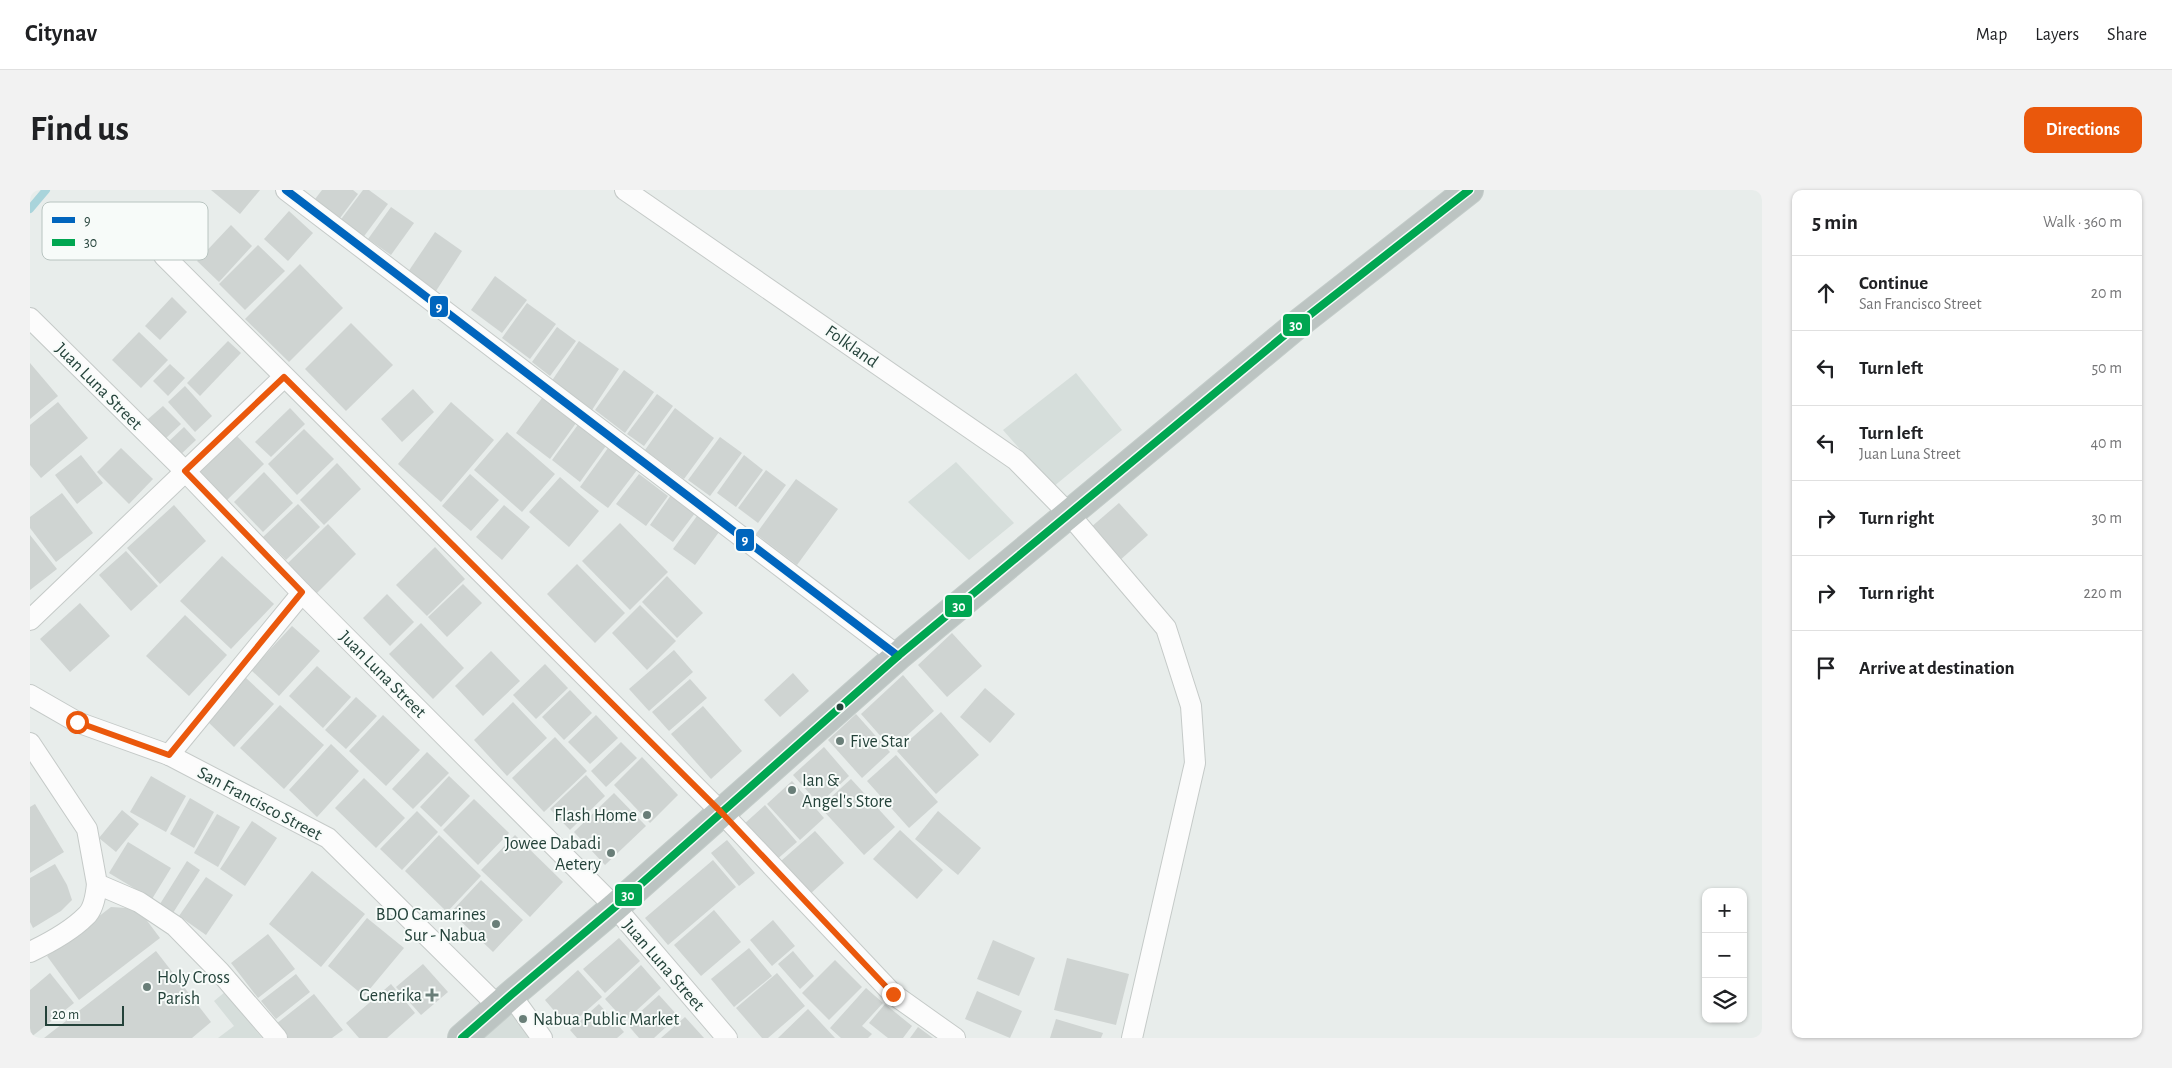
<!DOCTYPE html>
<meta charset="utf-8">
<style>
:root{--surface:#fff;--page:#f2f2f2;--text:#202124;--muted:#757577;--line:#e0e0e0;--accent:#ea580c}
body{margin:0;font-family:"Alegreya Sans",sans-serif;background:var(--page);color:var(--text)}
.controls{position:absolute;right:15px;bottom:15px;display:grid;overflow:hidden;border-radius:10px;box-shadow:0 1px 4px #0004}
.controls button{width:45px;height:45px;display:grid;place-items:center;padding:0;border:0;border-bottom:1px solid var(--line);background:var(--surface);color:var(--text);font:25px sans-serif}
.scale{position:absolute;left:15px;bottom:12px;width:79px;box-sizing:border-box;padding-left:5px;border:2px solid #24423a;border-top:0;font-size:14px;line-height:18px;white-space:nowrap;color:#24423a;-webkit-text-stroke:4px #f7fbf9;paint-order:stroke}
.stop{position:absolute;width:15px;height:15px;margin:-11px;border:4px solid #ea580c;border-radius:50%;background:#fff}
.stop.end{background:#ea580c;border-color:#fff;box-shadow:0 1px 5px #0008}
.list{margin:0;padding:0;list-style:none}
h2{display:flex;justify-content:space-between;align-items:center;height:65px;margin:0;padding:0 20px;font-size:21px}
h2 small{font-size:16px;font-weight:400;color:var(--muted)}
.list li{display:grid;grid-template-columns:32px 1fr auto;gap:15px;align-items:center;box-sizing:border-box;height:75px;padding:0 20px;border-top:1px solid var(--line)}
.list b{display:block;font-size:19px;white-space:nowrap}
.list p{margin:0;font-size:16px;white-space:nowrap;color:var(--muted)}
.list em{font-size:16px;font-style:normal;color:var(--muted)}
.icon{flex:none;width:28px;height:28px;fill:none;stroke:currentColor;stroke-width:2;stroke-linecap:round;stroke-linejoin:round}
.map{position:relative;flex:none;width:1732px;height:848px;overflow:hidden;border-radius:10px}
header{display:flex;align-items:center;gap:30px;box-sizing:border-box;height:70px;padding:0 25px;background:var(--surface);border-bottom:1px solid var(--line)}
header strong{font-size:24px}
nav{display:flex;gap:28px;margin-inline-start:auto;font-size:18px}
.intro{display:flex;align-items:center;justify-content:space-between;box-sizing:border-box;height:120px;padding:0 30px}
h1{margin:0;font-size:35px}
.button{padding:12px 22px;border-radius:10px;background:var(--accent);color:#fff;font-size:18px;font-weight:700}
main{display:flex;gap:30px;padding:0 30px}
aside{flex:1;background:var(--surface);border-radius:10px;box-shadow:0 1px 4px #0004}
.map>svg:first-child{display:block}
</style>
<header>
<strong>Citynav</strong>
<nav><a>Map</a><a>Layers</a><a>Share</a></nav>
</header>
<div class="intro"><h1>Find us</h1><a class="button">Directions</a></div>
<main>
<div class="map">
<svg width="1732" height="848" viewBox="0 0 1732 848">
<rect width="100%" height="100%" fill="#e8edeb"/>
<g fill="#d6dedb">
<path d="M1046,183l46,57 -69,57 -50,-57z"/>
<path d="M926,272l58,61 -45,37 -61,-58z"/>
<path d="M195,802l37,46h-44l16,-12 -20,-25z"/>
<path d="M497,809l25,39h-68z"/>
</g>
<g fill="none" stroke-linecap="round" stroke-linejoin="round">
<path stroke="#a9d4db" stroke-width="8" d="M0,19l16,-19"/>
</g>
<g fill="#cfd4d2">
<path d="M181,0h49l-20,24z"/>
<path d="M292,0h31l5,4 -21,28 -25,-19z"/>
<path d="M333,0h6l19,14 -26,35 -23,-17z"/>
<path d="M361,17l23,16 -23,32 -23,-16z"/>
<path d="M259,21l24,22 -25,28 -24,-22z"/>
<path d="M201,35l21,21 -33,36 -22,-21z"/>
<path d="M405,42l27,19 -28,43 -28,-19z"/>
<path d="M228,55l27,26 -40,39 -26,-26z"/>
<path d="M270,74l43,44 -54,54 -44,-43z"/>
<path d="M465,86l32,24 -25,33 -31,-23z"/>
<path d="M142,107l15,15 -27,28 -15,-14z"/>
<path d="M497,113l29,21 -26,35 -28,-21z"/>
<path d="M321,133l42,42 -47,46 -41,-42z"/>
<path d="M527,137l19,14 -26,35 -18,-14z"/>
<path d="M109,142l29,28 -27,28 -29,-28z"/>
<path d="M198,151l13,12 -41,43 -13,-13z"/>
<path d="M549,151l40,28 -27,41 -41,-28z"/>
<path d="M0,173l28,33 -28,23z"/>
<path d="M140,174l15,14 -17,18 -15,-15z"/>
<path d="M594,180l30,22 -29,41 -30,-23z"/>
<path d="M155,196l27,30 -17,16 -27,-30z"/>
<path d="M383,199l21,23 -32,30 -21,-23z"/>
<path d="M515,204l34,25 -29,40 -34,-26z"/>
<path d="M627,204l16,12 -29,40 -17,-12z"/>
<path d="M28,212l30,36 -47,40 -11,-13v-40z"/>
<path d="M421,212l43,38 -53,62 -43,-38z"/>
<path d="M133,216l18,18 -16,15 -18,-19z"/>
<path d="M260,218l15,16 -34,33 -16,-15z"/>
<path d="M645,218l39,30 -30,41 -39,-29z"/>
<path d="M550,232l28,21 -28,39 -28,-22z"/>
<path d="M154,237l12,13 -18,17 -12,-13z"/>
<path d="M274,239l30,30 -37,36 -29,-31z"/>
<path d="M477,242l48,42 -33,38 -48,-42z"/>
<path d="M205,244l29,30 -38,37 -29,-31z"/>
<path d="M690,247l22,16 -32,43 -22,-16z"/>
<path d="M91,258l32,31 -24,25 -32,-32z"/>
<path d="M578,258l29,22 -29,38 -28,-21z"/>
<path d="M51,265l22,28 -26,21 -22,-29z"/>
<path d="M714,265l19,15 -27,37 -19,-14z"/>
<path d="M307,273l24,26 -37,36 -24,-25z"/>
<path d="M736,280l20,15 -28,38 -20,-15z"/>
<path d="M234,282l29,31 -30,29 -29,-30z"/>
<path d="M440,284l29,26 -28,31 -29,-25z"/>
<path d="M609,284l29,22 -22,30 -30,-22z"/>
<path d="M530,287l39,34 -30,36 -40,-35z"/>
<path d="M766,289l42,30 -41,56 -41,-31z"/>
<path d="M32,303l31,40 -37,29 -26,-34v-11z"/>
<path d="M641,305l24,18 -22,29 -23,-17z"/>
<path d="M1089,313l29,32 -29,26 -29,-33z"/>
<path d="M268,314l22,23 -34,33 -23,-23z"/>
<path d="M144,315l32,36 -46,43 -33,-36z"/>
<path d="M474,315l26,22 -28,33 -26,-23z"/>
<path d="M667,326l22,16 -24,33 -22,-16z"/>
<path d="M590,333l48,49 -38,38 -48,-49z"/>
<path d="M298,334l28,30 -40,40 -29,-30z"/>
<path d="M0,345l27,34 -27,21z"/>
<path d="M405,357l30,32 -38,37 -31,-31z"/>
<path d="M96,361l32,35 -27,25 -32,-36z"/>
<path d="M192,366l52,48 -43,45 -51,-48z"/>
<path d="M547,374l48,49 -30,30 -48,-49z"/>
<path d="M637,386l36,37 -26,25 -35,-36z"/>
<path d="M433,394l19,19 -35,34 -19,-20z"/>
<path d="M357,404l27,28 -24,24 -27,-28z"/>
<path d="M50,413l30,33 -40,36 -30,-33z"/>
<path d="M610,415l36,36 -29,29 -35,-37z"/>
<path d="M155,425l42,40 -38,41 -43,-40z"/>
<path d="M391,433l43,45 -31,31 -44,-45z"/>
<path d="M262,436l28,25 -41,45 -28,-26z"/>
<path d="M922,443l30,33 -35,31 -29,-32z"/>
<path d="M644,460l19,22 -44,39 -20,-22z"/>
<path d="M461,461l29,30 -37,35 -28,-30z"/>
<path d="M515,474l23,24 -32,31 -23,-24z"/>
<path d="M287,476l34,31 -28,31 -34,-32z"/>
<path d="M763,483l16,18 -29,26 -16,-17z"/>
<path d="M873,485l31,36 -42,38 -31,-35z"/>
<path d="M215,487l29,27 -40,43 -28,-27z"/>
<path d="M660,489l17,19 -38,33 -17,-19z"/>
<path d="M955,498l30,26 -25,29 -30,-26z"/>
<path d="M540,500l22,23 -28,27 -22,-23z"/>
<path d="M326,507l21,19 -31,33 -21,-19z"/>
<path d="M483,512l34,36 -40,38 -33,-36z"/>
<path d="M250,515l44,40 -40,44 -44,-41z"/>
<path d="M673,516l39,45 -31,28 -40,-45z"/>
<path d="M911,522l38,43 -43,39 -39,-43z"/>
<path d="M826,524l34,38 -28,26 -34,-38z"/>
<path d="M353,525l37,35 -34,36 -37,-35z"/>
<path d="M566,525l22,23 -28,26 -22,-22z"/>
<path d="M525,547l32,34 -43,41 -32,-34z"/>
<path d="M591,552l16,16 -31,29 -15,-16z"/>
<path d="M301,554l28,27 -42,46 -28,-27z"/>
<path d="M794,557l25,29 -30,28 -26,-29z"/>
<path d="M397,562l22,21 -36,36 -21,-20z"/>
<path d="M866,565l42,47 -29,26 -42,-47z"/>
<path d="M612,567l36,38 -28,28 -36,-38z"/>
<path d="M556,585l19,21 -35,34 -20,-21z"/>
<path d="M121,586l35,20 -20,36 -36,-20z"/>
<path d="M419,586l21,20 -29,31 -21,-20z"/>
<path d="M334,588l41,40 -29,30 -41,-40z"/>
<path d="M821,589l44,48 -31,28 -44,-48z"/>
<path d="M762,591l32,37 -24,22 -33,-36z"/>
<path d="M584,603l32,33 -41,39 -31,-33z"/>
<path d="M160,608l24,14 -20,36 -24,-14z"/>
<path d="M444,609l35,34 -31,32 -35,-35z"/>
<path d="M5,614l29,48 -34,21v-66z"/>
<path d="M735,615l32,37 -22,19 -32,-36z"/>
<path d="M92,620l17,14 -23,28 -17,-14z"/>
<path d="M387,621l21,21 -36,38 -22,-21z"/>
<path d="M908,621l43,37 -23,27 -43,-36z"/>
<path d="M187,624l23,13 -22,40 -24,-14z"/>
<path d="M222,631l25,17 -32,48 -25,-17z"/>
<path d="M870,640l43,40 -26,29 -44,-40z"/>
<path d="M785,641l29,32 -34,31 -29,-33z"/>
<path d="M409,645l42,41 -34,36 -42,-41z"/>
<path d="M485,645l48,47 -33,35 -49,-47z"/>
<path d="M697,650l28,33 -16,13 -28,-33z"/>
<path d="M98,652l43,26 -19,31 -43,-26z"/>
<path d="M683,670l23,27 -68,58 -23,-27z"/>
<path d="M157,671l13,9 -27,43 -13,-9z"/>
<path d="M25,674l12,21 5,15 -11,11 -28,17 -3,-6v-44z"/>
<path d="M282,681l53,43 -44,53 -52,-43z"/>
<path d="M176,687l27,18 -27,40 -27,-19z"/>
<path d="M451,690l42,40 -30,32 -42,-40z"/>
<path d="M81,717l16,1 15,6 18,24 -81,62 -32,-44z"/>
<path d="M684,720l27,32 -40,34 -27,-31z"/>
<path d="M337,728l37,30 -40,48 -36,-30z"/>
<path d="M743,730l22,26 -23,20 -22,-26z"/>
<path d="M238,744l27,35 -37,29 -27,-35z"/>
<path d="M589,748l21,23 -35,32 -22,-24z"/>
<path d="M963,750l42,18 -16,38 -42,-17z"/>
<path d="M719,758l23,28 -38,31 -23,-28z"/>
<path d="M126,761l55,71 -19,16h-148z"/>
<path d="M763,761l21,25 -14,13 -22,-25z"/>
<path d="M1037,768l62,16 -13,51 -62,-15z"/>
<path d="M805,770l27,27 -33,33 -27,-27z"/>
<path d="M393,774l25,28 -27,23 -25,-28z"/>
<path d="M611,775l20,23 -36,33 -20,-22z"/>
<path d="M548,780l24,27 -34,30 -23,-27z"/>
<path d="M20,783l24,30 -44,35v-48z"/>
<path d="M747,783l28,33 -37,32h-6l-26,-30z"/>
<path d="M266,784l14,18 -34,27 -15,-18z"/>
<path d="M361,794l24,29 -28,25h-28l-13,-15z"/>
<path d="M836,798l17,15 -21,23 10,8 -4,4h-27l-11,-10z"/>
<path d="M947,801l45,20 -12,27 -45,-19z"/>
<path d="M284,804l29,36 -11,8h-45l-11,-14z"/>
<path d="M629,805l19,21 -24,22h-15l-12,-14z"/>
<path d="M569,814l25,28 -7,6h-40l-7,-8z"/>
<path d="M855,814l27,22 -9,12h-15l-19,-15z"/>
<path d="M778,819l27,29h-57z"/>
<path d="M655,827l19,21h-43z"/>
<path d="M1026,829l47,14 -2,5h-51z"/>
<path d="M888,837l15,11h-23z"/>
</g>
<g fill="none" stroke-linecap="round" stroke-linejoin="round">
<g stroke="#c5cac8" stroke-width="22">
<g id="street">
<path d="M256,0l612,466"/>
<path d="M595,0l391,270 53,54 97,114 25,78 4,57 -63,275"/>
<path d="M134,66l557,556 172,182 62,44"/>
<path d="M0,128l155,153 117,122 313,314 112,131"/>
<path d="M0,430l254,-243"/>
<path d="M0,505l47,27 92,33 159,83 170,168"/>
<path d="M0,553l57,86 10,55 42,18 36,24 45,46 57,66"/>
<path d="M139,565l133,-162"/>
<path d="M0,762c19,-9 41,-21 56,-36 8,-7 10,-22 11,-32"/>
<path d="M481,805l31,43"/>
</g>
</g>
<g stroke="#c3ccc9" stroke-width="30">
<path id="highway" d="M432,848l49,-43 104,-88 283,-251 400,-332 171,-134"/>
</g>
<use href="#street" stroke="#fcfcfc" stroke-width="20"/>
<use href="#highway" stroke="#bcc4c2" stroke-width="28"/>
<g stroke="#f7fbf9" stroke-width="11">
<path id="bus-1" d="M256,0l612,466"/>
</g>
<g stroke="#f7fbf9" stroke-width="11">
<path id="bus-2" d="M432,848l49,-43 104,-88 283,-251 400,-332 171,-134"/>
</g>
<use href="#bus-1" stroke="#0065bd" stroke-width="8"/>
<use href="#bus-2" stroke="#00a651" stroke-width="8"/>
</g>
<g fill="none" stroke-linecap="round" stroke-linejoin="round">
<path stroke="#ea580c" stroke-width="6" d="M47,532l92,33 133,-163 -117,-121 99,-94 437,435 172,182"/>
</g>
<circle fill="#24423a" stroke="#f7fbf9" stroke-width="2" cx="810" cy="517" r="4.5"/>
<g fill="#697e78" stroke="#f7fbf9" stroke-width="2">
<circle cx="810" cy="551" r="5"/>
<circle cx="762" cy="600" r="5"/>
<circle cx="617" cy="625" r="5"/>
<circle cx="581" cy="663" r="5"/>
<circle cx="466" cy="734" r="5"/>
<circle cx="117" cy="797" r="5"/>
<path d="M399.5 797.5h5v5h5v5h-5v5h-5v-5h-5v-5h5z"/>
<circle cx="493" cy="829" r="5"/>
</g>
<g text-anchor="middle" stroke-width="4" stroke-linejoin="round" paint-order="stroke">
<g font-size="18" fill="#24423a" stroke="#f7fbf9">
<text transform="translate(822 156) rotate(35)" y="6">Folkland</text>
<text transform="translate(69 196) rotate(45)" y="6">Juan Luna Street</text>
<text transform="translate(353 484) rotate(45)" y="6">Juan Luna Street</text>
<text transform="translate(230 613) rotate(28)" y="6">San Francisco Street</text>
<text transform="translate(634 775) rotate(49)" y="6">Juan Luna Street</text>
</g>
<g font-size="18" fill="#24423a" stroke="#f7fbf9" text-anchor="start">
<text x="820" y="557">Five Star</text>
<text x="772" y="596">Ian &amp;<tspan x="772" dy="21">Angel's Store</tspan></text>
<text x="607" y="631" text-anchor="end">Flash Home</text>
<text x="571" y="659" text-anchor="end">Jowee Dabadi<tspan x="571" dy="21">Aetery</tspan></text>
<text x="456" y="730" text-anchor="end">BDO Camarines<tspan x="456" dy="21">Sur - Nabua</tspan></text>
<text x="127" y="793">Holy Cross<tspan x="127" dy="21">Parish</tspan></text>
<text x="392" y="811" text-anchor="end">Generika</text>
<text x="503" y="835">Nabua Public Market</text>
</g>
</g>
<rect x="12" y="12" width="166" height="58" rx="8" fill="#f7fbf9" stroke="#b8c4c0" stroke-width="1"/>
<rect x="22" y="27" width="23" height="6" fill="#0065bd"/>
<rect x="22" y="49" width="23" height="7" fill="#00a651"/>
<g font-size="14" fill="#24423a">
<text x="54" y="35">9</text>
<text x="54" y="57">30</text>
</g>
<g stroke="#f7fbf9" stroke-width="2">
<rect x="399" y="105" width="20" height="23" rx="5" fill="#0065bd"/>
<rect x="1252" y="123" width="29" height="24" rx="5" fill="#00a651"/>
<rect x="705" y="338" width="20" height="24" rx="5" fill="#0065bd"/>
<rect x="914" y="404" width="29" height="24" rx="5" fill="#00a651"/>
<rect x="584" y="693" width="29" height="24" rx="5" fill="#00a651"/>
</g>
<g font-size="14" text-anchor="middle" font-weight="bold" fill="#fff">
<text x="409" y="121">9</text>
<text x="1266" y="140">30</text>
<text x="715" y="354">9</text>
<text x="929" y="421">30</text>
<text x="598" y="710">30</text>
</g>
</svg>
<div class="controls">
<button>+</button>
<button>−</button>
<button><svg class="icon" aria-label="layers" viewBox="0 0 24 24"><path d="M12 4l9 5-9 5-9-5zM3 14l9 5 9-5"/></svg></button>
</div>
<div class="scale">20 m</div>
<div class="stop" style="left:47px;top:532px"></div>
<div class="stop end" style="left:863px;top:804px"></div>
</div>
<aside>
<h2>5 min<small>Walk · 360 m</small></h2>
<ul class="list">
<li><svg class="icon" aria-label="ahead" viewBox="0 0 24 24"><path d="M12 20V5M6 11l6-6 6 6"/></svg><div><b>Continue</b><p>San Francisco Street</p></div><em>20 m</em></li>
<li><svg class="icon" aria-label="left" viewBox="0 0 24 24"><path d="M17 20v-9H6M10 6l-5 5 5 5"/></svg><div><b>Turn left</b></div><em>50 m</em></li>
<li><svg class="icon" aria-label="left" viewBox="0 0 24 24"><path d="M17 20v-9H6M10 6l-5 5 5 5"/></svg><div><b>Turn left</b><p>Juan Luna Street</p></div><em>40 m</em></li>
<li><svg class="icon" aria-label="right" viewBox="0 0 24 24"><path d="M7 20v-9h11M14 6l5 5-5 5"/></svg><div><b>Turn right</b></div><em>30 m</em></li>
<li><svg class="icon" aria-label="right" viewBox="0 0 24 24"><path d="M7 20v-9h11M14 6l5 5-5 5"/></svg><div><b>Turn right</b></div><em>220 m</em></li>
<li><svg class="icon" aria-label="arrive" viewBox="0 0 24 24"><path d="M6 21V4h12l-3 4 3 4H6"/></svg><div><b>Arrive at destination</b></div></li>
</ul>
</aside>
</main>
